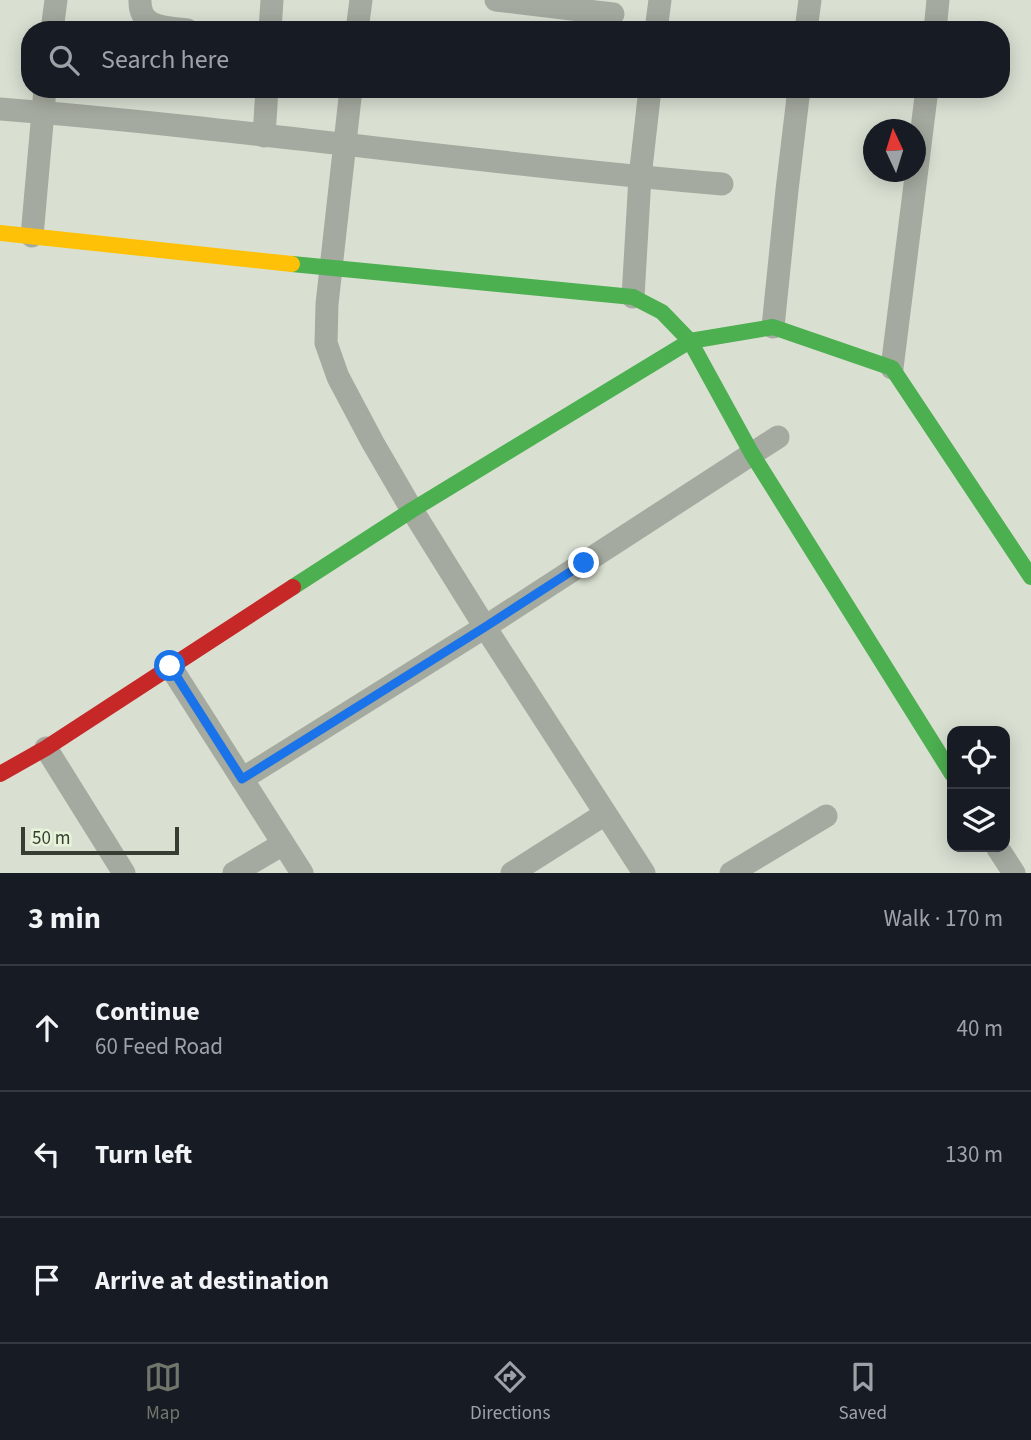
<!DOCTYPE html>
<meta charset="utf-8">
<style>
:root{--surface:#171b24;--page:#20242c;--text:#f1f3f6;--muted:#9ea1a6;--line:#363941;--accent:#70766b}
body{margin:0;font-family:"Source Sans 3",sans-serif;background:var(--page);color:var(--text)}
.controls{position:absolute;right:21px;bottom:21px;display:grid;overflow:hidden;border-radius:14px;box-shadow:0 4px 18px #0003}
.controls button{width:63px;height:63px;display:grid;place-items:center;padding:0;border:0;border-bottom:2px solid var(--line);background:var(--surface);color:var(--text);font:35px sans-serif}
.compass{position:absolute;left:863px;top:119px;width:63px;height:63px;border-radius:50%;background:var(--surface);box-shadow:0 4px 18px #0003;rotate:356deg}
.scale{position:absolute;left:21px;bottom:18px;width:158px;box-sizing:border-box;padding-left:7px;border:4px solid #383d33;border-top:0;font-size:19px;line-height:24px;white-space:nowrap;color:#383d33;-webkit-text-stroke:5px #e7f4d9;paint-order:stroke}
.stop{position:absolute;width:21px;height:21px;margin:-16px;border:5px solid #1a73e8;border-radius:50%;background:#fff}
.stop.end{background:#1a73e8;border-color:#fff;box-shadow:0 2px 7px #0008}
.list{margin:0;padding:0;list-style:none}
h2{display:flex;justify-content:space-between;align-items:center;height:91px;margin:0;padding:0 28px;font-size:30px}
h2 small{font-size:23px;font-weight:400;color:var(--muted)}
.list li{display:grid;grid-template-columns:46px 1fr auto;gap:21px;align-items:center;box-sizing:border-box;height:126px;padding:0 28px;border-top:2px solid var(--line)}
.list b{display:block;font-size:26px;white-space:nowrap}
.list p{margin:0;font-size:23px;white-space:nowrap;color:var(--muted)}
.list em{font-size:23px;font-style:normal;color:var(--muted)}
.icon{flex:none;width:38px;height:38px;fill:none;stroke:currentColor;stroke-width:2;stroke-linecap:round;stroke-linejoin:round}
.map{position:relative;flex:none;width:1031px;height:873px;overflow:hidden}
.search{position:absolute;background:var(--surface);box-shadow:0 4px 18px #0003;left:21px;right:21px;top:21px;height:77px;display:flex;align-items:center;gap:18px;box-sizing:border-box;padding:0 24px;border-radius:28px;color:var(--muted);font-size:26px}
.sheet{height:469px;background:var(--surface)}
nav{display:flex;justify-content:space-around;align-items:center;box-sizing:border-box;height:98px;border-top:2px solid var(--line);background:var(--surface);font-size:19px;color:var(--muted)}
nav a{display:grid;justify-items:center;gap:4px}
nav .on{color:var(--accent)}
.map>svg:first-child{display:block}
</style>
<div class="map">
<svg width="1031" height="873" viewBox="0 0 1031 873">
<rect width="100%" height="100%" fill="#d9e0d2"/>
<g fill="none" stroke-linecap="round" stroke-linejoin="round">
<g stroke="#a5aaa0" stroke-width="23">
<path d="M140,0c-1,29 26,27 47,30"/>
<path d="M496,0l117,14"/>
<path d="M52,30l4,-30"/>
<path d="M270,30l2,-30"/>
<path d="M357,30l4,-30"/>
<path d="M656,30l4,-30"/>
<path d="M806,30l4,-30"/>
<path d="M935,30l3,-30"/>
<path d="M351,89l-24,215 -1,39 12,34 35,66 39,67 73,117 159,246"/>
<path d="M0,109c241,19 481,55 722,75"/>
<path d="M264,136l3,-47"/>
<path d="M32,236l13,-147"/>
<path d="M633,297l7,-120 10,-88"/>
<path d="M773,327l14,-137 12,-101"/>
<path d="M892,368l35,-279"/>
<path d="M170,666l132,207"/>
<path d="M46,748l78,125"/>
<path d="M242,779l243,-152 293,-190"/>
<path d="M997,847l17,26"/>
<path d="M234,873l49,-29"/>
<path d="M512,873l93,-59"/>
<path d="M731,873l95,-57"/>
</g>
<g stroke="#4caf50" stroke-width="16">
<path d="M292,264l341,33 29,15 28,29 83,-14 119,41 139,209"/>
<path d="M293,587l119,-77 278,-169 62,113 200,320"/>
</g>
<path stroke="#ffc107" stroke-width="16" d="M0,233l292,31"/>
<path stroke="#c62828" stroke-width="16" d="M0,774l46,-26 247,-161"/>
</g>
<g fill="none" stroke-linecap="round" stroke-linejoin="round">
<path stroke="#1a73e8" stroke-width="9" d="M170,666l72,113 243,-152 99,-64"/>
</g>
</svg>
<div class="controls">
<button><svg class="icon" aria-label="locate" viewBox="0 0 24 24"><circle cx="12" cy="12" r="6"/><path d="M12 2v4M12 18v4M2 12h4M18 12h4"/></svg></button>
<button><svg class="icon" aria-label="layers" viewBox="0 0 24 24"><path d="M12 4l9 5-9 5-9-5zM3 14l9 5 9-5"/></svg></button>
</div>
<svg class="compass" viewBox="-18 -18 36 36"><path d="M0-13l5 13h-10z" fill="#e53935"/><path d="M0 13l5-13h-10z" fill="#9ea1a6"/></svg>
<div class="scale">50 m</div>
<div class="stop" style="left:170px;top:666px"></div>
<div class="stop end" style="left:584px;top:563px"></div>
<div class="search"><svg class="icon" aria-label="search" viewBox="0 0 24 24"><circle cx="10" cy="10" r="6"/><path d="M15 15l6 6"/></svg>Search here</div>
</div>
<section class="sheet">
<h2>3 min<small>Walk · 170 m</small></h2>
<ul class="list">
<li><svg class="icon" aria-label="ahead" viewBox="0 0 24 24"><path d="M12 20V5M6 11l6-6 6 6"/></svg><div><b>Continue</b><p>60 Feed Road</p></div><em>40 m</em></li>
<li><svg class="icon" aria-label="left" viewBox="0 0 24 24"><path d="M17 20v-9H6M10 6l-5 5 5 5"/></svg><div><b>Turn left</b></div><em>130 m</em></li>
<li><svg class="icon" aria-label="arrive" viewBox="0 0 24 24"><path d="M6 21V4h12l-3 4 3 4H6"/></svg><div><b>Arrive at destination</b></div></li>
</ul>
</section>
<nav>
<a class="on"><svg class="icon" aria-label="map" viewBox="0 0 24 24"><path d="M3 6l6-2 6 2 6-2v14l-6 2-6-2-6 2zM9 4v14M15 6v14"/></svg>Map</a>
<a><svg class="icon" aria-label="directions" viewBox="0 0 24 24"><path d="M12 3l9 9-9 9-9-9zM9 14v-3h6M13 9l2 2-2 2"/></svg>Directions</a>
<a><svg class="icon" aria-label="saved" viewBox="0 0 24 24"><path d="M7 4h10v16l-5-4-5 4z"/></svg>Saved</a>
</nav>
